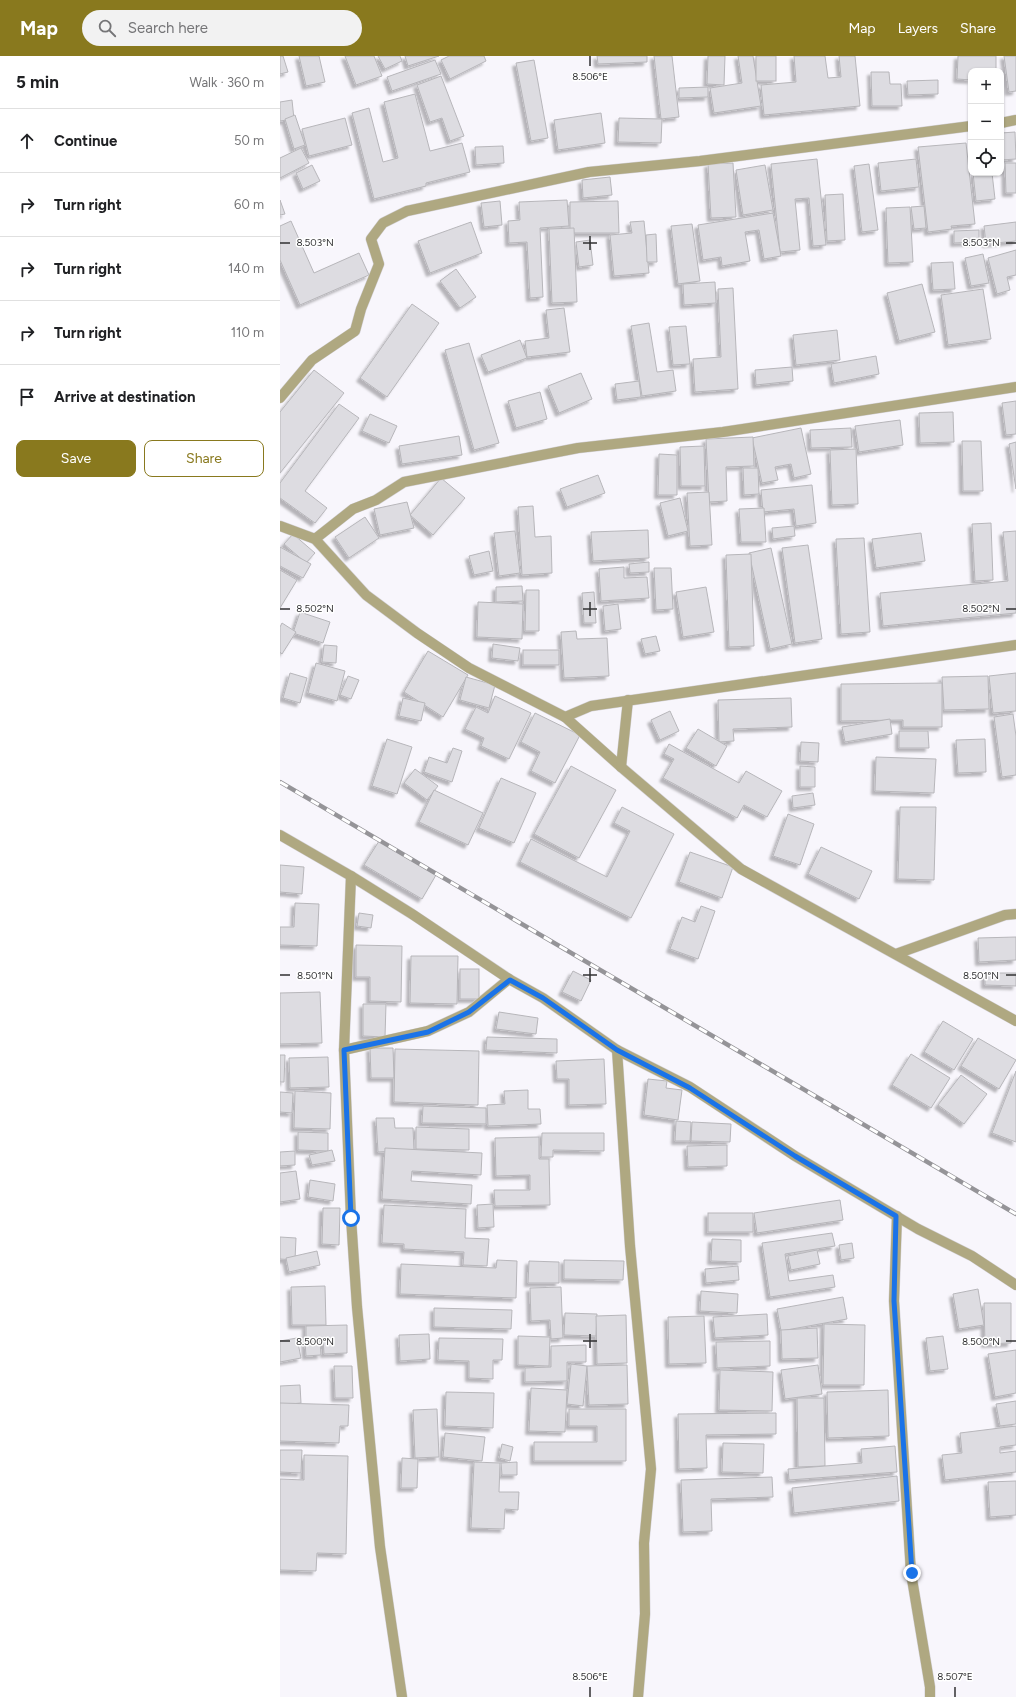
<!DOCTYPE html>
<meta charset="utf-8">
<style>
:root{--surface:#fff;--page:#f2f2f2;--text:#202124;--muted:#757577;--line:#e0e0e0;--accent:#89791e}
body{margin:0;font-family:Figtree,sans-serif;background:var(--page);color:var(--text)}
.controls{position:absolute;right:12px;top:12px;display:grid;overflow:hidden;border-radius:8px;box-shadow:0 1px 3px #0004}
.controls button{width:36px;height:36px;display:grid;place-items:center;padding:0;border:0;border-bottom:1px solid var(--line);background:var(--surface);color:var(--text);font:20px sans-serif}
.stop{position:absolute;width:12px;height:12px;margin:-9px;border:3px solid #1a73e8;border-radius:50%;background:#fff}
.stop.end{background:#1a73e8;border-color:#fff;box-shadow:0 1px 4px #0008}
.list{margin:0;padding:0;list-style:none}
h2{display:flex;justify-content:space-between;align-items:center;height:52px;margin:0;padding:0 16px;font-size:17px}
h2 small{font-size:13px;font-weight:400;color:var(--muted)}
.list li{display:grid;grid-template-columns:26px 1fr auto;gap:12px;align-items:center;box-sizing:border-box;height:64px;padding:0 16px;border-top:1px solid var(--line)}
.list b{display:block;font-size:15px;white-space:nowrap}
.list em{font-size:13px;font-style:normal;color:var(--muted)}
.actions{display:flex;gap:8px;padding:12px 16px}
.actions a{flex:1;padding:9px 0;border:1px solid var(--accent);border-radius:8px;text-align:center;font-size:14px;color:var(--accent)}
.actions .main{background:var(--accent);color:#fff}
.icon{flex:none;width:22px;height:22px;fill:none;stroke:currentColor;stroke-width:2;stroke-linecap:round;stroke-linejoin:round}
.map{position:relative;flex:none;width:736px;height:1641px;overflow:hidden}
header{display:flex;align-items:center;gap:24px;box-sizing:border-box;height:56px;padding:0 20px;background:var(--accent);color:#fff}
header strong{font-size:19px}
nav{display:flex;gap:22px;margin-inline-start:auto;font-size:14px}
.search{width:280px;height:36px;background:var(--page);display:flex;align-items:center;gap:10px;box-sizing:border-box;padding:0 14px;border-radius:22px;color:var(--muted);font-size:15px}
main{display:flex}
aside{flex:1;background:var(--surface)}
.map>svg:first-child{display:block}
</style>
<header>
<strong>Map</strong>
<div class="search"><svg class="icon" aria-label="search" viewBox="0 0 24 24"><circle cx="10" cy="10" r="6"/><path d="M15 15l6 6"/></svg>Search here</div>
<nav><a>Map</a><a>Layers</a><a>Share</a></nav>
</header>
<main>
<aside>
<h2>5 min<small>Walk · 360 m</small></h2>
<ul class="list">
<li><svg class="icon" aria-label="ahead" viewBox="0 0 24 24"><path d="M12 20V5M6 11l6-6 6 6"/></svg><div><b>Continue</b></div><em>50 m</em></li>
<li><svg class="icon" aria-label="right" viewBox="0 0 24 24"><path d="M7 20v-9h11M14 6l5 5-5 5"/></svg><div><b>Turn right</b></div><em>60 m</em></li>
<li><svg class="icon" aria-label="right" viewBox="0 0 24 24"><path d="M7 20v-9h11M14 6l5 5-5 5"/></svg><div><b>Turn right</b></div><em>140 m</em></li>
<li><svg class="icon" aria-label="right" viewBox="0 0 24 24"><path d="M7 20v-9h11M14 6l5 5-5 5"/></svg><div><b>Turn right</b></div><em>110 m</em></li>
<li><svg class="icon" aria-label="arrive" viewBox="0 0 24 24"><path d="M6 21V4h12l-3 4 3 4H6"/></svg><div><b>Arrive at destination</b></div></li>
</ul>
<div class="actions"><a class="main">Save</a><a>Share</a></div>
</aside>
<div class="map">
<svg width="736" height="1641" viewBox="0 0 736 1641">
<defs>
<filter id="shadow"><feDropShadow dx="-3.5" dy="3.5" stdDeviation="1" flood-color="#0004"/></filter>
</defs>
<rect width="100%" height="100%" fill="#f8f6fc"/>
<g fill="#dddce1" stroke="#b7b6ba" filter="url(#shadow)">
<path d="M0,0h3l5,16 -8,2z"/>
<path d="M19,0h20l6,26 -19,4z"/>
<path d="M65,0h29l8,20 -26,9z"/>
<path d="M98,0h22l2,5 -17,8z"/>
<path d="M125,0h34l-31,10z"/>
<path d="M169,0h35l2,5 -36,18 -9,-19z"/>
<path d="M317,0h50v6l-49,2z"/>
<path d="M374,0h18l7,61 -18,2z"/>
<path d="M428,0h17l-1,29 -17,-1z"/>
<path d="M458,0h15l8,50 -47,7 -4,-25 32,-5z"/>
<rect x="476" y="0" width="20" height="25"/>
<path d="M514,0h31l3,22 13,-1 -2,-21h16l5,50 -96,9 -3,-30 35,-3z"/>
<path d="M678,0h38v15h-25v9l-14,-1z"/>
<path d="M724,0h12v35l-7,1z"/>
<path d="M155,4l6,14 -49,17 -5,-14z"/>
<path d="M254,4l14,78 -17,3 -15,-78z"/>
<path d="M591,16h18l1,12h11l1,22h-30z"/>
<path d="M161,20l23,60 -14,5 -8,-23 -12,4 -13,-37z"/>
<path d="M658,24v14l-30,1 -1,-14z"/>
<path d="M428,31v10l-29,1v-10z"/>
<path d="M135,38l15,57 32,-8 8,29 -44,11v3l-52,13 -22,-86 17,-5 14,54 15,-4 -14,-56z"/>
<path d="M12,44l2,19 -14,2v-19z"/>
<path d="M321,57l4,30 -47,7 -4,-30z"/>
<path d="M15,59l10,30 -11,4 -9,-30z"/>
<path d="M65,62l7,27 -43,11 -7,-27z"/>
<path d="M339,62l43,1 -1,24 -43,-1z"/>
<path d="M735,76l1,27 -15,1v-27z"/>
<path d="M686,87l9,81 -24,2 1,3 -24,3 -10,-85z"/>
<path d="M223,90l1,17 -28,2 -1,-18z"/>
<path d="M21,92l8,15 -29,15v-20z"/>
<path d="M537,103l9,86 -13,1 -4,-48 -14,1 5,51 -20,2 -9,-88z"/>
<path d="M636,103l3,28 -38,4 -3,-28z"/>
<path d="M453,107l3,54 -25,1 -3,-54z"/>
<path d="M725,107h11v30h-10z"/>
<path d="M589,108l9,66 -16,2 -8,-66z"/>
<path d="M32,109l8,16 -17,8 -7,-16z"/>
<path d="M485,109l8,45 -30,5 -7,-45z"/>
<path d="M693,117h19l3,26 -19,2z"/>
<path d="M330,121l2,18 -29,3 -1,-18z"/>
<path d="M563,138l2,46 -18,1 -2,-46z"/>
<path d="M0,144l5,14 -5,1z"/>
<path d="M287,144l2,26 -29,2 3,69 -13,1 -3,-56 -18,1 -1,-22 12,-1 -1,-18z"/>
<path d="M220,145l2,24 -18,2 -3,-24z"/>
<path d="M338,145l1,32h-49v-31z"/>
<path d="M644,150l2,22 -12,1 -3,-22z"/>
<path d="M630,151l3,55 -25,1 -2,-55z"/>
<path d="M493,157l8,43 -17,3 -5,-29 -14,2 5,29 -28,5 -1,-9 -18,3 -5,-35z"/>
<path d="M11,165l23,52 45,-20 10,22 -69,30 -20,-45v-34z"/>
<path d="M364,165l5,52 -35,3 -4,-41 22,-2 -2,-11z"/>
<path d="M191,166l11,31 -52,20 -12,-32z"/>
<path d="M736,166v19l-30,3 -2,-18z"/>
<path d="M412,168l8,57 -22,3 -7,-58z"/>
<path d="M294,172l3,74 -25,1 -3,-74z"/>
<path d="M699,174v12l-25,1v-12z"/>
<path d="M376,178l1,28h-10l-1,-27z"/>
<path d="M310,184l3,25 -14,2 -3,-25z"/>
<path d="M736,194v25l-9,2 3,13 -13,4 -9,-36z"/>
<path d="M703,198l6,29 -18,3 -6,-28z"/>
<path d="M673,206l2,27 -22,1 -2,-27z"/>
<path d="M176,213l20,28 -16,11 -20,-27z"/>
<path d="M435,226l1,21 -32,2 -1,-21z"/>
<path d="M642,228l13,48 -36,9 -12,-48z"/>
<path d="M453,232l5,101 -43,3 -2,-33 28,-2 -3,-68z"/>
<path d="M703,233l8,50 -43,6 -7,-50z"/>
<path d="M132,248l27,19 -52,74 -27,-19z"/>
<path d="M284,252l6,44 -43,5 -2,-16 24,-3 -3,-28z"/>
<path d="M369,267l8,49 16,-2 3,21 -34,5 -11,-70z"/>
<path d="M406,270l4,38 -17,1 -4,-38z"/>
<path d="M557,274l3,30 -44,5 -3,-30z"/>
<path d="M240,284l7,18 -39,14 -7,-17z"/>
<path d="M189,287l30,100 -25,7 -29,-100z"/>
<path d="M596,300l3,18 -45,9 -3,-19z"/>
<path d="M512,311l1,14 -37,4 -1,-15z"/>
<path d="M34,314l30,23 -64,80v-61z"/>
<path d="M301,317l11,26 -33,14 -11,-27z"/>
<path d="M359,325l2,16 -24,3 -2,-16z"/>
<path d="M260,336l7,27 -31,9 -8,-27z"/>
<path d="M736,345v33l-10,1 -4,-32z"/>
<path d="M59,348l20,14 -54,73 22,17 -12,15 -35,-25v-15z"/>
<path d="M673,356l1,30 -34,1 -1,-30z"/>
<path d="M90,358l27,12 -8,17 -27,-12z"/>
<path d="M620,364l3,25 -44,7 -4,-26z"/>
<path d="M521,372l10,46 -17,4 -3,-14 -16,3 3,13 -16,3 -10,-45z"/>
<path d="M571,372l1,19 -41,1 -1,-18z"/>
<path d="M179,380l3,19 -60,9 -3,-18z"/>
<path d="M473,381l1,29 -28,1 1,34 -18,1 -3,-63z"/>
<path d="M682,385h19l2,50h-20z"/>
<path d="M736,386v47l-7,-45z"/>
<path d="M424,390l1,40h-24l-1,-39z"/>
<path d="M576,393l2,55 -26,1 -2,-55z"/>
<path d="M379,398l18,1v40h-19z"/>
<path d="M463,412h15l1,26 -15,1z"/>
<path d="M318,419l7,18 -38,14 -7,-18z"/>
<path d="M161,422l24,20 -32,37 -23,-20z"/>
<path d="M532,429l4,38 -20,3 -2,-17 -31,3 -2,-22z"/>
<path d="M429,436l3,53 -22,1 -3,-53z"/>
<path d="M400,442l8,33 -20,5 -8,-33z"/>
<path d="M127,446l7,26 -34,7 -6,-26z"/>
<path d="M253,450l2,31 16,-1 1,37 -30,2 -4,-68z"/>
<path d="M484,452l2,34h-25l-2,-33z"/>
<path d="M85,461l14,21 -30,20 -14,-21z"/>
<path d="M711,467l2,57 -18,1 -3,-57z"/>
<path d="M514,470l1,10 -22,3 -1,-11z"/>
<path d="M368,474l1,28 -56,3 -2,-29z"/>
<path d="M235,475l5,42 -21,3 -5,-43z"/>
<path d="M736,475v82l-133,13 -3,-33 128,-12 -5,-49z"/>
<path d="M641,477l4,28 -49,7 -4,-29z"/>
<path d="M13,478l22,19 -9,10 -22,-19z"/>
<path d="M584,482l6,94 -29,2 -5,-95z"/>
<path d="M528,489l14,94 -27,4 -13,-95z"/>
<path d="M0,491l31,17 -8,14 -23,-12z"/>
<path d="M491,492l21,96 -22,5 -21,-96z"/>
<path d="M209,495l4,20 -19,4 -5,-19z"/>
<path d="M471,498l3,92 -25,1 -3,-92z"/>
<path d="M369,506v10l-19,1 -1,-9z"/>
<path d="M344,511v11l23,-1 2,21 -48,3 -2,-32z"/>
<path d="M374,512h17l2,41 -17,1z"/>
<path d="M0,514l17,10 -17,28z"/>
<path d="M242,530l1,15 -27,1v-15z"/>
<path d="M426,531l8,45 -31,5 -7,-45z"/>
<path d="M246,534h13v41h-14z"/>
<path d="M314,536l2,31h-12l-2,-30z"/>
<path d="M198,546l45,2 -1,35 -45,-2z"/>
<path d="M338,548l3,25 -16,2 -2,-25z"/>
<path d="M20,556l30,10 -7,21 -30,-10z"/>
<path d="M2,567l14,9 -14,22 -2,-2v-25z"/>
<path d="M296,575l1,8 30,-1 2,38 -45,2 -3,-46z"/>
<path d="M376,580l4,15 -15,3 -4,-15z"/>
<path d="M213,588l27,4 -2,13 -26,-3z"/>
<path d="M44,589l13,1 -1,17 -14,-1z"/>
<rect x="243" y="594" width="36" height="15"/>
<path d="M148,595l40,24 -25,42 -39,-25z"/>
<path d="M36,607l29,8 -8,30 -29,-8z"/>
<path d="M10,617l17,5 -7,25 -17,-5z"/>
<path d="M736,617v38l-23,2 -4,-37z"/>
<path d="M68,620l11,4 -8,19 -11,-4z"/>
<path d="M708,620l1,33 -45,1 -2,-33z"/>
<path d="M186,621l29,8 -6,23 -29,-8z"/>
<path d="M662,627v44h-39v-7l-62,1v-37z"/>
<path d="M215,640l36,17 -22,46 -28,-13 3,-8 -19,-9 11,-22 12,6z"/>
<path d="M123,642l22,5 -4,18 -22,-5z"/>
<path d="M511,642l1,29 -59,2 1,12 -15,1 -1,-42z"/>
<path d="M390,655l9,20 -19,9 -9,-20z"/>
<path d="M255,657l45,22 -25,48 -24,-12 9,-19 -19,-10z"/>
<path d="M733,658l3,22v39l-14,2 -8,-60z"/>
<path d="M610,663l2,15 -47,8 -3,-15z"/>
<path d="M418,673l29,17 -11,20 -30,-18z"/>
<path d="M619,675h29l1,17h-30z"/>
<path d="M107,683l25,8 -15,47 -25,-8z"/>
<path d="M705,683l1,33 -28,1 -2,-33z"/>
<path d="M521,686l18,1 -1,19 -18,-1z"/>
<path d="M389,688l70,39 7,-12 36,20 -15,26 -23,-12 -7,13 -74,-40 11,-19 -10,-5z"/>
<path d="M173,692l9,3 -10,31 -28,-10 5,-15 18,6z"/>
<path d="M596,701l60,2 -2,34 -59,-2z"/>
<path d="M291,710l45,24 -37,68 -45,-24z"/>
<path d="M520,710l15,1v20h-15z"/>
<path d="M135,713l23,17 -11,14 -23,-17z"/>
<path d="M221,722l35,15 -22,50 -35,-15z"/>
<path d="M154,734l49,23 -15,32 -49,-23z"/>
<path d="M533,737l2,12 -22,3 -1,-12z"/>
<path d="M342,751l52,27 -43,84 -111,-56 11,-23 76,38 23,-46 -16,-8z"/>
<path d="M620,751h36l-2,73 -36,-1z"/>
<path d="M508,758l26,10 -14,41 -27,-9z"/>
<path d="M99,785l57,34 -14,24 -58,-34z"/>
<path d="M541,791l51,24 -13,28 -51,-25z"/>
<path d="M410,796l43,15 -11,31 -43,-16z"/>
<path d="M0,809l24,2 -2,27 -22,-2z"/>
<path d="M15,847l24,1 -2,42 -37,-1v-18h14z"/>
<path d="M421,850l14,5 -17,48 -28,-10 12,-32 13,5z"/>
<path d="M79,857l14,2 -2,13 -14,-2z"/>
<path d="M736,881v23l-37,2 -1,-24z"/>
<path d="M76,889l46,1 -1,56 -31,-1v-24h-14z"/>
<path d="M131,900h47l-1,48 -47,-1z"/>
<rect x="180" y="913" width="19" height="30"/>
<path d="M293,915l18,9 -10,21 -19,-9z"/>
<path d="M705,917h31v13l-31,-1z"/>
<path d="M40,936l2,51 -42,1v-51z"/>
<path d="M83,948h23l-1,33 -22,-1z"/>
<path d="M219,956l39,6 -2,16 -40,-5z"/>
<path d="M663,965l30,18 -19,31 -30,-18z"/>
<path d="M207,981l70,2v14l-71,-3z"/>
<path d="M698,982l38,22 -17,29 -38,-23z"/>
<path d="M90,992h23l1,30h-23z"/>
<path d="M115,993l84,2 -1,54 -84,-3z"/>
<path d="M631,998l39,24 -19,30 -39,-23z"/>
<path d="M0,999h5l-1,27h-4z"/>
<path d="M48,1001l1,30 -39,1 -1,-30z"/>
<path d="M324,1003l2,45 -37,1v-26h-12l-1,-18z"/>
<path d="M736,1015v71l-24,-9z"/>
<path d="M681,1019l26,19 -23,30 -26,-19z"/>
<path d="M368,1023l19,2 -1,7 16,2 -4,30 -34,-5z"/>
<path d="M248,1034v19h12l1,15 -53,2 -1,-21 18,-1 -1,-13z"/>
<path d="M15,1035l36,2 -1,36 -36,-1z"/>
<path d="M0,1036l13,1 -1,20 -12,-1z"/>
<path d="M143,1050l63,2v16l-64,-1z"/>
<path d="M96,1062h18l1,10h18l1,22 -36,2z"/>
<path d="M396,1065l15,1 -1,19h-15z"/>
<path d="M412,1066l39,2 -1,18 -39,-1z"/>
<path d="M136,1071l53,2v21l-53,-1z"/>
<path d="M18,1076l30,1v18l-30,-1z"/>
<path d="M262,1077h62v18l-51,-1v7h-12z"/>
<path d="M259,1081v22h10l1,46 -55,1 -1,-16h36v-15l-34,1 -1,-38z"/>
<path d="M447,1089v21l-39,1 -1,-21z"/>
<path d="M105,1092l97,5 -1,22 -69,-4 -1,10 61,4 -1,19 -89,-5z"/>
<path d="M52,1094l3,11 -23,4 -3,-10z"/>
<path d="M15,1095v14l-15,1v-14z"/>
<path d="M16,1115l4,28 -20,3v-29z"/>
<path d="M30,1124l25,4 -2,17 -25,-4z"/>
<path d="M560,1144l3,20 -86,13 -3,-20z"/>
<path d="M213,1148l1,23 -16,1 -1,-23z"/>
<path d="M104,1149l82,4 -1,29 24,1 -2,27 -24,-1 1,-13 -60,-3v-5l-22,-1z"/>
<path d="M43,1152h17l-1,37 -17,-1z"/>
<rect x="428" y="1157" width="45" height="19"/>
<path d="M552,1177l3,13 -50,8 4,27 44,-6 2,12 -65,10 -8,-54z"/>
<path d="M0,1181l16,1 -1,22 -15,-1z"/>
<path d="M432,1183l29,1v22l-30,-1z"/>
<path d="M572,1187l2,15 -13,2 -2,-15z"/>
<path d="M537,1194l3,14 -29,6 -3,-14z"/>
<path d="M37,1195l3,14 -31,7 -3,-14z"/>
<path d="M217,1204l20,1 -1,37 -116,-4 1,-30 95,4z"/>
<path d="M284,1204l60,1 -1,19 -59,-1z"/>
<path d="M249,1205l30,1v21h-31z"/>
<path d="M458,1210l1,14 -33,3 -1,-14z"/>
<path d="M45,1230l1,39h-34l-1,-38z"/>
<path d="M281,1231l2,51 -12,1 -1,-19 -19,1 -1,-33z"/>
<path d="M698,1233l6,36 -25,4 -6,-35z"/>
<path d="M421,1235l37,3 -1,19 -37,-2z"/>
<path d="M563,1241l4,22 -66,12 -4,-22z"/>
<path d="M704,1247h27v40l-26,1z"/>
<path d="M154,1252l78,2 -1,19 -77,-2z"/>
<path d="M285,1257l32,1 -1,22 -32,-1z"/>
<path d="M487,1258l1,21 -53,3 -2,-21z"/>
<path d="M346,1259l1,48 -30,1 -1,-48z"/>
<path d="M424,1260l2,47 -37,1 -1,-47z"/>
<path d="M544,1268l41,1 -1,60h-41z"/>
<path d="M67,1269v28l-23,1 -1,-15h-17v-13z"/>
<path d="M537,1272l1,30 -36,1 -1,-29z"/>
<path d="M149,1278l1,25 -30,2 -1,-26z"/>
<path d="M238,1280l32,1 -1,29 -31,-1z"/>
<path d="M663,1280l5,33 -18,2 -4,-33z"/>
<path d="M17,1282l4,20 -21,4v-21z"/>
<path d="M159,1282l64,1 -1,21h-9v19l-24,-1v-17l-31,-1z"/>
<path d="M490,1285v25l-53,2 -1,-26z"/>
<path d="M25,1286h15l1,13 -15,1z"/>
<path d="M306,1289v17h-19v19l-42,1v-14l26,-1v-21z"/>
<path d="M736,1294v43l-21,4 -7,-43z"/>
<path d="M291,1308l16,2 -4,40 -16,-2z"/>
<path d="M347,1309l1,39 -39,1 -2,-39z"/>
<path d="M538,1309l4,29 -37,5 -4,-29z"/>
<path d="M54,1310h18l1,32h-18z"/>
<path d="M440,1314l53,2 -1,39 -53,-1z"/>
<path d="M20,1329l1,18 -21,2v-19z"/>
<path d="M251,1332l36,2 -2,42 -36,-1z"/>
<path d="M608,1334l1,46 -61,2 -1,-46z"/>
<path d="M166,1336l48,1 -1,35 -48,-2z"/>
<path d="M517,1342h27l1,68 -27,1z"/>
<path d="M736,1345v23l-16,2 -4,-22z"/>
<path d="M0,1347l69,2 -1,21h-8l-1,17 -59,-2z"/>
<path d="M157,1353l2,48 -24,1 -2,-48z"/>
<path d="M289,1353h57v52h-92v-19h63v-16h-28z"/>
<path d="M496,1357v21l-70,1 1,33 -28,1 -1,-55z"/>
<path d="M736,1370v19l-16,2v6l16,-2v21l-71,8 -3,-25 20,-2 -2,-20z"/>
<path d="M165,1377l40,4 -3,24 -39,-4z"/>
<path d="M443,1387l41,1 -1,29 -41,-1z"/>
<path d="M222,1388l11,3 -3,14 -11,-3z"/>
<path d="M615,1390l2,26 -108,8 -1,-11 74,-6 -1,-14z"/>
<path d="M0,1394h22l-1,23 -21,-1z"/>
<path d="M24,1399l44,1 -2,98 -29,-1 -1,18 -36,-1v-91l24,1z"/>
<path d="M122,1402l16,1 -1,29h-16z"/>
<path d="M194,1406l26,1 -1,29h20l-1,18 -13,-1 -1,20 -33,-1z"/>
<path d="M237,1406v13h-15l-1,-12z"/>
<path d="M617,1420l2,25 -105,12 -2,-25z"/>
<path d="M492,1421l1,20 -62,2 1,32 -29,1 -2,-52z"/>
<path d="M736,1425v34l-26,2 -2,-35z"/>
</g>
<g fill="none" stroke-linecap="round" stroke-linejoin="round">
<g stroke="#d4d2d8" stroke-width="11">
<g id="street">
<path d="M721,67l15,-3"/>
<path d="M0,342l32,-38 43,-29 6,-22 18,-45 -8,-25 12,-16 24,-12 182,-39 111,-11 271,-35"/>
<path d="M0,470l35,13 51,56 51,38 52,35 96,49 56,50 120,102 275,152"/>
<path d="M35,483l38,-30 23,-9 28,-18 174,-34 145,-16 293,-45"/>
<path d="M285,661l26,-11 425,-61"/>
<path d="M341,711l7,-67"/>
<path d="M0,779l71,41 61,38 97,65 34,19 74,52 73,37 105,69 123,73 54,27 44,29"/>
<path d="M71,820l-7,174 7,168 6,89 23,240 22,150"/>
<path d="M616,898l109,-39 11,-1"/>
<path d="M64,994l84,-19 41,-19 40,-33"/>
<path d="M337,994l13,196 21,223 -7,74 1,71 -7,83"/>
<path d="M617,1160l-3,85 17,272 19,114v10"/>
</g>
</g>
<use href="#street" stroke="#afa881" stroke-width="10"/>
<g stroke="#959498" stroke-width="4.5">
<path id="rail" d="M0,726l736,432"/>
</g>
<use href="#rail" stroke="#fff" stroke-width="3" stroke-dasharray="9" stroke-linecap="butt"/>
</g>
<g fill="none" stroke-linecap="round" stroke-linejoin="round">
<path stroke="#1a73e8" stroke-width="5" d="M71,1162l-7,-168 84,-18 41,-20 41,-32 33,18 74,52 73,38 105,68 101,60 -2,85 18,272"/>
</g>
<path fill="none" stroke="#303032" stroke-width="1.5" d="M310,0v10M310,180v14M0,187h10M303,187h14M726,187h10M310,546v14M0,553h10M303,553h14M726,553h10M310,912v14M0,919h10M303,919h14M726,919h10M310,1278v14M0,1285h10M303,1285h14M726,1285h10M310,1631v10M675,1631v10"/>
<g font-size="10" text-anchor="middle" fill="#303032" stroke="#fff" stroke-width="3" stroke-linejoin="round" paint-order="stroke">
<text x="310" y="24">8.506°E</text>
<text x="35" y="190">8.503°N</text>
<text x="701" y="190">8.503°N</text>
<text x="35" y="556">8.502°N</text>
<text x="701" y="556">8.502°N</text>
<text x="35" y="923">8.501°N</text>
<text x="701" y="923">8.501°N</text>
<text x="35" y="1289">8.500°N</text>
<text x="701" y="1289">8.500°N</text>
<text x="310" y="1624">8.506°E</text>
<text x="675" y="1624">8.507°E</text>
</g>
</svg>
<div class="controls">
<button>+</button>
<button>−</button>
<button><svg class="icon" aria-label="locate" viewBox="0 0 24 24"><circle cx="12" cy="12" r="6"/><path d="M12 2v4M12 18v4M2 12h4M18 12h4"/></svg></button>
</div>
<div class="stop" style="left:71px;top:1162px"></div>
<div class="stop end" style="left:632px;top:1517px"></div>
</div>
</main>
